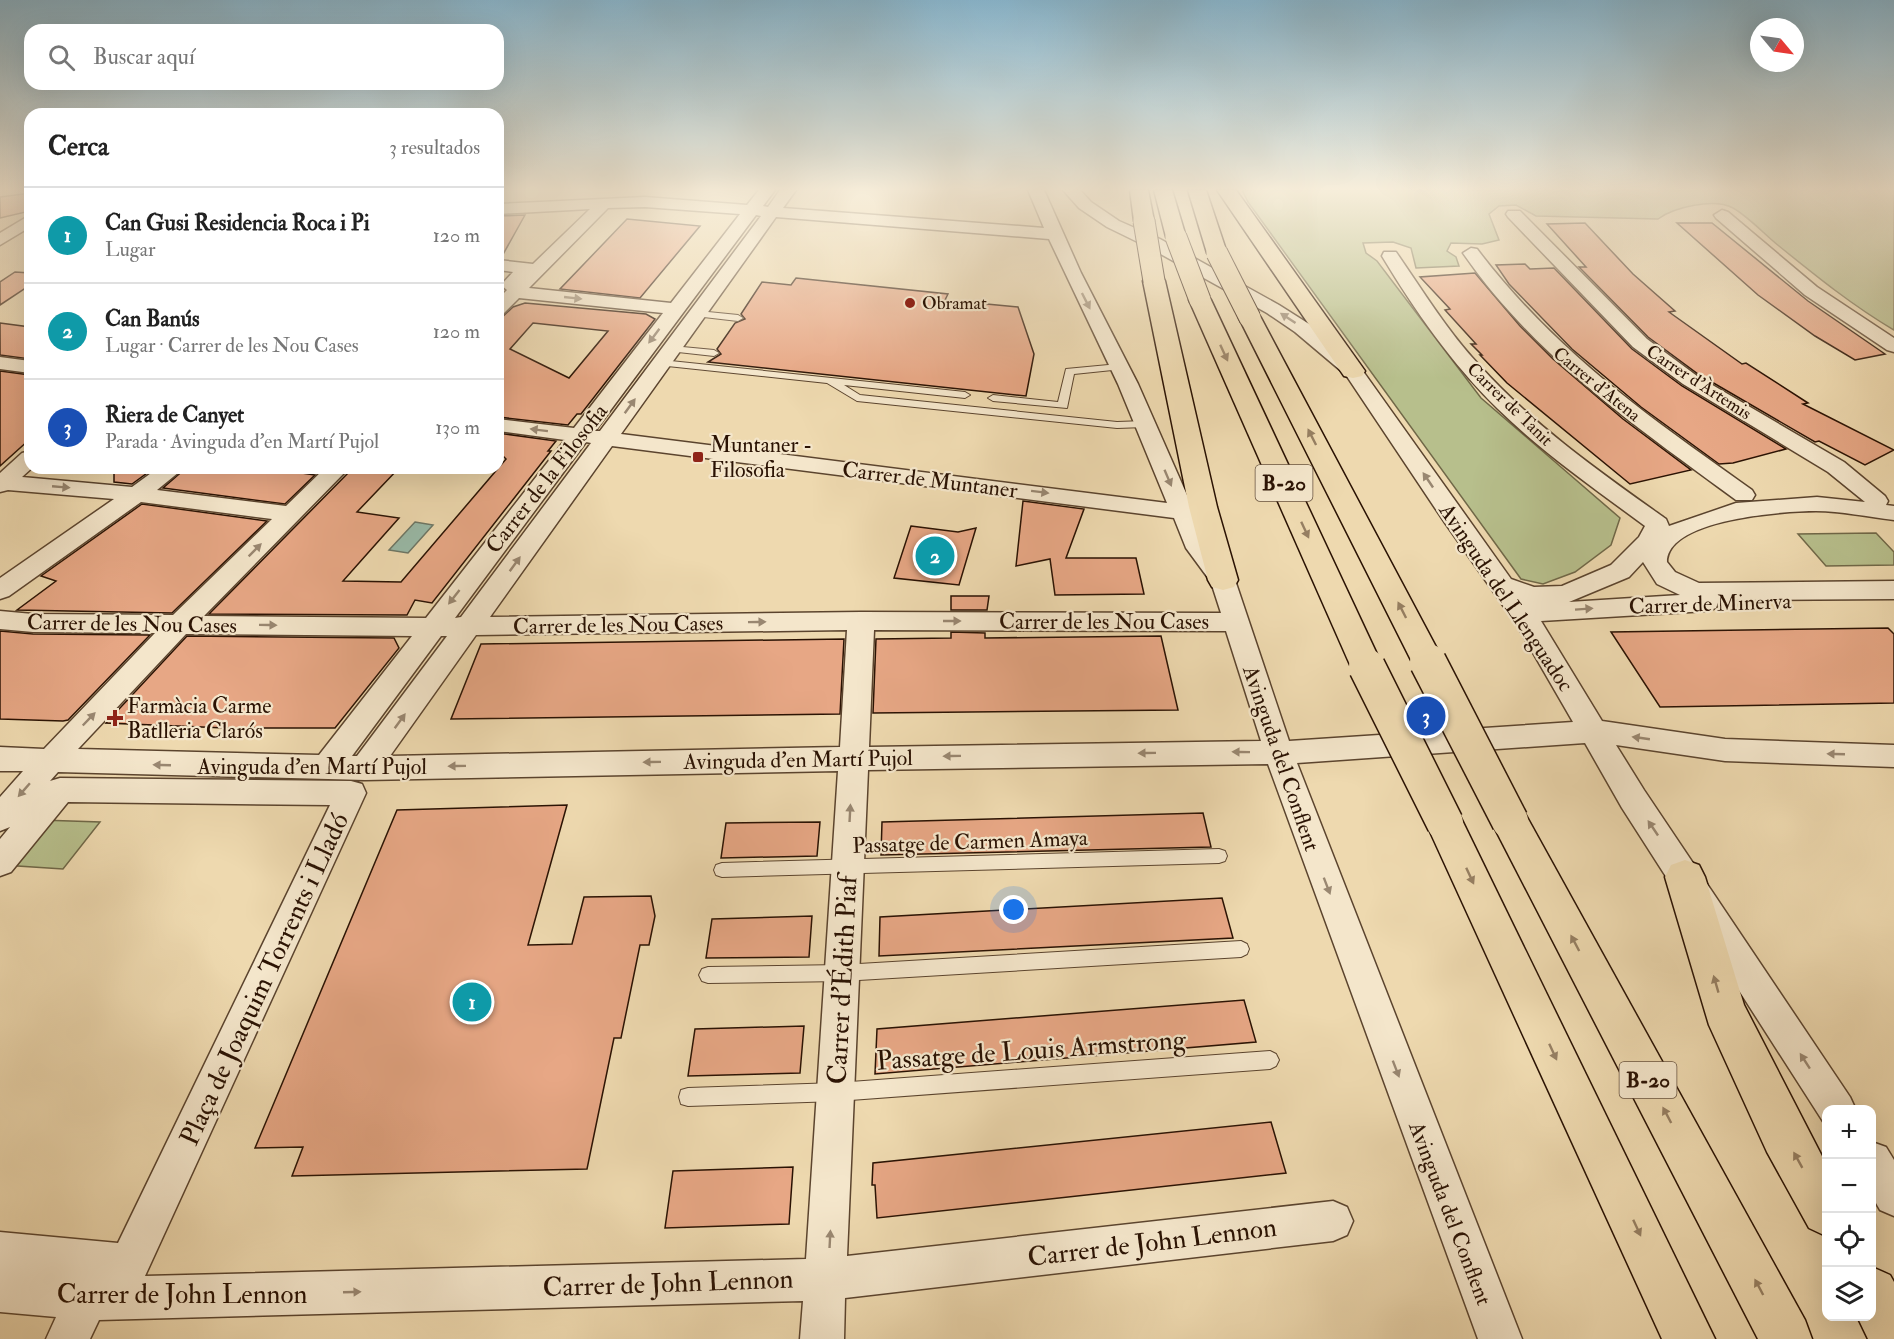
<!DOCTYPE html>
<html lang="es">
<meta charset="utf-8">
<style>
:root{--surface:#fff;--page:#f2f2f2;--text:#222;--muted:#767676;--line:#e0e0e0;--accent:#db2777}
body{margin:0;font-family:"IM FELL Double Pica",serif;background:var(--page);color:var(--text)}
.controls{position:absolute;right:18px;bottom:18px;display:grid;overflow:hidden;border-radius:12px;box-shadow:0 6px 24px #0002}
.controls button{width:54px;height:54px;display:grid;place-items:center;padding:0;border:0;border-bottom:2px solid var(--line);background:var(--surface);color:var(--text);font:30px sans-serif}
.compass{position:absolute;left:1750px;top:18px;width:54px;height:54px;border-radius:50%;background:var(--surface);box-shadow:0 6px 24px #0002;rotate:119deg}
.you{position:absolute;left:1014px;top:910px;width:21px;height:21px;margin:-15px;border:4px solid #fff;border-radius:50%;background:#1a73e8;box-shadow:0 0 0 9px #1a73e833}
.badge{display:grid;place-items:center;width:39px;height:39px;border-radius:50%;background:var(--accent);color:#fff;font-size:20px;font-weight:700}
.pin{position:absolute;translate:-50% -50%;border:3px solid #fff;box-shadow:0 2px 6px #0006}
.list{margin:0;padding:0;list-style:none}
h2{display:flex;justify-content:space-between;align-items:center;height:78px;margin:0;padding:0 24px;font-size:26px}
h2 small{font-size:20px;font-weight:400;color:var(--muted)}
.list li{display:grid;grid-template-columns:39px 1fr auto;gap:18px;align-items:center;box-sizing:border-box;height:96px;padding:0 24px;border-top:2px solid var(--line)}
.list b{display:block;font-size:22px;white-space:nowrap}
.list p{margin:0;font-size:20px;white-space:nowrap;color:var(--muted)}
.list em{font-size:20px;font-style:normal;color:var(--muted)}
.icon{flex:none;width:33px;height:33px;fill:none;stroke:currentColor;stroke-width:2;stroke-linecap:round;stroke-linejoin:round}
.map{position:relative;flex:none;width:1894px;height:1339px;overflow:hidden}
.search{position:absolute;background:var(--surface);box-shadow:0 6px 24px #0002;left:24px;top:24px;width:480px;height:66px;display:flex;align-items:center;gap:15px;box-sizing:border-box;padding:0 21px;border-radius:18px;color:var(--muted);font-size:22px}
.panel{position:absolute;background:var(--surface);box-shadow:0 6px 24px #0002;left:24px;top:108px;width:480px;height:366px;border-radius:18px}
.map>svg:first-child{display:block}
</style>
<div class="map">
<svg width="1894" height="1339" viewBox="0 0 1894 1339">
<rect width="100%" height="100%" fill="#eed9af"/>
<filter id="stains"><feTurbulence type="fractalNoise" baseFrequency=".00333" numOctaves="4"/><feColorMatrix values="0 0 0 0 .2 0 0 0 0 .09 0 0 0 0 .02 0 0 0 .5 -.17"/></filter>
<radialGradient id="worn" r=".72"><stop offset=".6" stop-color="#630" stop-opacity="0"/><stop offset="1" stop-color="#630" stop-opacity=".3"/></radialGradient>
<g fill="#b7bf8c" stroke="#706848" stroke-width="1.5">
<path d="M1242,190h652v140c-41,-24 -78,-54 -115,-84 -14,-11 -30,-29 -46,-38 -19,-10 -59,-1 -75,11l-122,-3 -20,-11 -17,1 -10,8 10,26 -17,4 -31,-1 -4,8 9,6 3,9 -43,2 -5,-20 -18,-6 -30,1 3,10 11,8 104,137 139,120 -9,27 -36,27 -32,12 -22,-5 -273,-377z"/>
<path d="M1876,533l18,19v13l-68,1 -28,-32z"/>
<path d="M40,820l60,2 -37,47 -60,-4z"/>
</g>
<path fill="#99baa8" stroke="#6d7766" stroke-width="1.5" d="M415,522l18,3 -25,28 -19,-3z"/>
<g fill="#e7a785" stroke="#2a1203" stroke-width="1.5" fill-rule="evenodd">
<path d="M30,193v18l-30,7v-21z"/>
<path d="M525,215l-24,43h-3v-42z"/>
<path d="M627,219l73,7 -60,72 -80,-9z"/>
<path d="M1585,223l48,51 42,37 -6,1 73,52 4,-1 62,40 -5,1 91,46 -29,15 -46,-24 -4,1 -117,-68 -50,-37 -69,-70h7l-39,-43z"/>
<path d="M1677,223h35l96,78 77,53 -30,6 -40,-24 -57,-41z"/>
<path d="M1525,264l5,5 24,-1 78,81 50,37 104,63 -53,14 -14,1 -78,-57 -69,-58 -63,-65 -13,-19z"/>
<path d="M15,272l15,1v12l-30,20v-23z"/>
<path d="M1475,273l45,53 33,33 70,60 68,51 -61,14 -123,-101 -27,-28h2l-11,-11h5l-31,-34 5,-1 -30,-32z"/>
<path d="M796,278l152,16 -3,6 73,7 16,47 -8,42 -318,-34 13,-8 -4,-5 18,-26 10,-4 -4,-5 21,-32 29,3z"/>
<path d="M525,303l121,11 9,5 -74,95h-4l-9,11 -70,-8v-96l15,-14zM533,323l75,8 -39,47 -59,-29z"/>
<path d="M0,323l30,4v32l-30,-4z"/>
<path d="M0,371l30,4v64l-30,27z"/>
<path d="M498,433l58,8 -8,10h3l-119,152 -17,-3 -8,15 -198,-1 144,-146h46l-42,44 42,6 -56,63 58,1 105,-123 -8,-8z"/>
<path d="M114,468h40l-22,16 -18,-2z"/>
<path d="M186,468h82l47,7 -30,29 -122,-16z"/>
<path d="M1023,501l61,8 -18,49h70l8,36 -89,1 -5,-36 -34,7z"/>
<path d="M142,504l125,17 -95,92 -155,-3 39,-29 -15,-5z"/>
<path d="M911,526l47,6 18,-4 -17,57 -65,-7z"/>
<path d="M951,596h38l-2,14h-36z"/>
<path d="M1888,628l6,6v69l-234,4 -49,-75z"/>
<path d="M0,631l33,3 117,1 -82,85 -5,1 -63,-2z"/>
<path d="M951,632l34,1v5l176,-2 17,74 -305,3 3,-74 75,-1z"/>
<path d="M187,636l207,2 5,10 -64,80h-109l-120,-5z"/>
<path d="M844,639l-4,75 -389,5 30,-75z"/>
<path d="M567,805l-39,140 44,-1 12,-47 67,-1 4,20 -6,29h-9l-19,93h-7l-27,131 -295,7 11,-29 -48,1 142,-338z"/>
<path d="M1203,813l8,34 -330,8 1,-33z"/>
<path d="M820,822l-3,34 -96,2 5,-35z"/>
<path d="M1222,898l11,40 -354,18 1,-39z"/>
<path d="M812,916l-3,41 -103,1 6,-39z"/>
<path d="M1244,1000l12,42 -381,32 2,-45z"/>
<path d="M804,1026l-4,47 -112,3 7,-47z"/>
<path d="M1271,1122l15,51 -409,45 -2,-33h-3l1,-22z"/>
<path d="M793,1167l-4,57 -124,4 8,-57z"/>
</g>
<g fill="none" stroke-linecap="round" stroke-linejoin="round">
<g stroke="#5b442e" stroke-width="2">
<g id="lane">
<path d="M698,311l40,4 5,3 -5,3 -43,-5 -2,-2z"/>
<path d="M672,346l42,4 5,3 -5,3 -45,-5v-4z"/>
<path d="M661,360l304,32 5,3 -5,3 -121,-13 16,10 257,27 28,-1 5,3 -5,3 -28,1 -260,-27 -30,-18 -169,-18 -2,-2z"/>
<path d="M1119,364l5,3 -2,2 -48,5 -7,34 -74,-7 -5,-3 5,-3 65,7 8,-33z"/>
<path d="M1219,849l6,2 2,5 -2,5 -6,2 -497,14 -6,-2 -2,-5 2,-5 6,-2z"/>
<path d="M1241,941l6,3 2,5 -2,5 -6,3 -399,24 -134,2 -6,-2 -3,-6 3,-6 6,-2 134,-2z"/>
<path d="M1270,1051l6,3 3,6 -3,6 -6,3 -433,32 -149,5 -7,-2 -2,-7 2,-7 7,-2 149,-5z"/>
</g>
</g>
<g stroke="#5b442e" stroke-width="3">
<g id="street">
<path d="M759,190h16l-12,16 5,1 12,-17h16l-13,18 261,20 -16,-38h16l37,83 57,111 71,161 26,35 54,161 284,-19 -55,-95 -73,-104 -99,-148 -51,-43 -28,-19 -119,-66 -41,-20 -28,-19 -16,-18h17l11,12 28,19 41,18 119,66 30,19 51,43 151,212 23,8 28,-1 49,-21 28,-28 6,-11c-50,-37 -102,-73 -147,-117 -46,-45 -83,-98 -116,-153l2,-4h12c27,39 51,79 84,114 54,60 120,106 186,153l3,7 67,-23 81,-6 48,5 -37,-30 -145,-88 -50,-37 -125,-130 -2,-3 2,-3h12l127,128 50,37 147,86 41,34 3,5 -2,4 8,1v14c-26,-3 -53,-9 -78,-9 -31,0 -149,8 -149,51l8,10 24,11 195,-2v18l-175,1 -3,8 -9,3 -166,10 61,100 123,18 169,6v22l-169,-6 -109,-16 28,45 206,307 6,13h-30v15l-2,-2 -202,-315 -37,-65 -288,20 225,576h-44l-210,-575 -400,6 -21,486 486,-55 14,6 6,14 -6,14 -14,6 -488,57 -1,41h-44l3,-38 -704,19 -9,19h-44l10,-22 -56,-5v-80l118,11 212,-438 -262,-3 -57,70 -11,4v-37l10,-12 -10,4v-34l23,-26h-23v-24l44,2 111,-116 -122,-1 -33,-3v-18l33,3 140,1 99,-96 -131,-17 -132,94 -9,3v-21l114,-79 -106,-9 -8,2v-19l22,-20 8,-2 2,17 -10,9 110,10 26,-19h26l-27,22 129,16 39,-38h24l-145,148 222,2 139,-178 -67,-9v-12l76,9 89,-115 -144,-15 -15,15 -6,1v-15l9,-9 -6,-5 12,-13 -15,-2v-10l35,4 57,-55 -92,5v-10l147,-7 102,8zM645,207l95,7 -69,89 -142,-15 79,-80zM756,215l5,1 -161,215h-5zM776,217l273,22 69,145 49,119 -546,-69zM586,442l5,1 -130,174 -6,1zM612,446l562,72 12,30 25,34 10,31 -360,-1 -371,5zM1643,562l14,22 23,11 -111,7 60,-25zM847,630l-7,117 -450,9 86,-121zM874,630l352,1 35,110 -392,6zM186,634l226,2 -93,119 -241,-6zM441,636h6l-90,120h-5zM838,771l-32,488 -661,17 221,-483 -4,-9 -11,-3 -291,-3 -10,3 8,-9 307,8z"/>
<path d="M1722,210l6,2 89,75 77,51v14l-7,-2 -82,-55 -89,-77 -2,-3z"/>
<path d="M30,215v12l-30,18v-12z"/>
<path d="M1471,248l6,1c78,103 171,167 275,241l3,5 -3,5h-16c-100,-73 -202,-144 -273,-247z"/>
<path d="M0,357l30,4v12l-30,-4z"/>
<path d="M1872,1142l14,5 8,13v56l-14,-6 -8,-14z"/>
</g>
</g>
<g stroke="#2a1203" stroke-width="3">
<g id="highway">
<path d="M1130,190h18l6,31 -3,4h-14l-3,-4z"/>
<path d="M1154,190h18l14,47 -3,4h-14l-3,-4z"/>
<path d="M1188,190h18l21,63 -3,4h-14l-3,-4z"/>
<path d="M1217,190h19l129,181 -3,5 -9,2 -9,-2z"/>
<path d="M1154,275l8,1 3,5 52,226 21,73 -4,7 -11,3 -11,-3 -4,-7 -19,-73 -46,-226 3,-5z"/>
<path d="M1200,293l8,2 3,5 172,367 -4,8 -12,4 -12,-4 -4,-8 -162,-367 3,-5z"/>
<path d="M1250,311l8,2 3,5 183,344 -4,8 -12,4 -12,-4 -4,-8 -173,-344 3,-5z"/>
<path d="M1510,805l13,5 282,510 7,19h-54l-267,-518 6,-11z"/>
<path d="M1445,807l13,5 257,527h-53l-236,-516 6,-11z"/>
<path d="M1685,860l14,5 6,12 39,128 82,159v72l-17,-8 -42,-76 -58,-127 -44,-148 6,-12z"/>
<path d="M1872,1267l18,8 4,7v57h-26l-11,-23h15z"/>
</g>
</g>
<use href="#lane" fill="#f4e6cb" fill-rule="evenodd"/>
<use href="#street" fill="#f4e6cb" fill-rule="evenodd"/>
<use href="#highway" fill="#eed9af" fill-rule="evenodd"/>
<g stroke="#2a1203" stroke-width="23" stroke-linecap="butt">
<g id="highway-bridge-far1">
<path d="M1144,221l10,60"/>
<path d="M1176,237l24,63"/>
<path d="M1217,253l33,65"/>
</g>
</g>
<g stroke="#2a1203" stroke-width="39" stroke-linecap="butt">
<g id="highway-bridge">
<path d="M1428,662l82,159"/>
<path d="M1367,667l78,156"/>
</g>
</g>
<use href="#highway-bridge-far1" stroke="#eed9af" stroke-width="21"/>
<use href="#highway-bridge" stroke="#eed9af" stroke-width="36"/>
</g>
<defs><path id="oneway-solid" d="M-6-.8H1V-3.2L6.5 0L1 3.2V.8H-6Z" transform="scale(1.5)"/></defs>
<g fill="#998771">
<use href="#oneway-solid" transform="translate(573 298) rotate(6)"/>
<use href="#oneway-solid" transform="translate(1086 301) rotate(63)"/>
<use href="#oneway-solid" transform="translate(1288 318) rotate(-147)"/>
<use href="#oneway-solid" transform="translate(654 336) rotate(127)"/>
<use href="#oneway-solid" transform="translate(630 406) rotate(-54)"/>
<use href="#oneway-solid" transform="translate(539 430) rotate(-173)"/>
<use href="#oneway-solid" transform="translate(1168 478) rotate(67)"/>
<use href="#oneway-solid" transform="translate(1428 480) rotate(-124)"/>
<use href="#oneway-solid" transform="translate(61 487) rotate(5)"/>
<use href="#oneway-solid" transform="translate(1040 492) rotate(7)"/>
<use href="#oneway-solid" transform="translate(255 550) rotate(-45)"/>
<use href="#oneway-solid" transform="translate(515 564) rotate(-54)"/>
<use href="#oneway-solid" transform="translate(454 597) rotate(128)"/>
<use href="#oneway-solid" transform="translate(1584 609) rotate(-4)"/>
<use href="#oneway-solid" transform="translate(952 621)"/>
<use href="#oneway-solid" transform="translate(757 622) rotate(-1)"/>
<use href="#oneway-solid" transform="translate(268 625) rotate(1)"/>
<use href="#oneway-solid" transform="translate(89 719) rotate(-46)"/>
<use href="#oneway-solid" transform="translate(400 721) rotate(-54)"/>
<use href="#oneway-solid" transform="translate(1641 738) rotate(-172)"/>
<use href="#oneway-solid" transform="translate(1241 752) rotate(-179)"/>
<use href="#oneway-solid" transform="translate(1147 753) rotate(179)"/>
<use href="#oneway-solid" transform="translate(1836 754) rotate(-178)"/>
<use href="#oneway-solid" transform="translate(952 756) rotate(179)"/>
<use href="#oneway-solid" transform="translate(652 762) rotate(179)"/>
<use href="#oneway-solid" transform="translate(162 765) rotate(-178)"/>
<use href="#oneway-solid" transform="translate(457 766) rotate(179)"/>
<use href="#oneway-solid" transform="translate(24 790) rotate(131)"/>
<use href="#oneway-solid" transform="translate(850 813) rotate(-87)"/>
<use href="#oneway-solid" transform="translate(1653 828) rotate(-124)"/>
<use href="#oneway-solid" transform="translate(1327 886) rotate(69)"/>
<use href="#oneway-solid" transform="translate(1805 1061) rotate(-123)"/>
<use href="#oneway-solid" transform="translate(1396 1069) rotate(69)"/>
<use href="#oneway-solid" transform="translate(830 1239) rotate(-87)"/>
<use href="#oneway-solid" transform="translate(352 1292) rotate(-2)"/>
</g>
<g fill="#967f62">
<use href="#oneway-solid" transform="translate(1224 353) rotate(65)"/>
<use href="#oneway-solid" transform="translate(1312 437) rotate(-117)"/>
<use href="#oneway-solid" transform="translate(1305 530) rotate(65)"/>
<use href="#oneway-solid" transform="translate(1402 610) rotate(-117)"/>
<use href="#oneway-solid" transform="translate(1470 876) rotate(65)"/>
<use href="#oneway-solid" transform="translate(1575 943) rotate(-118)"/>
<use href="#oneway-solid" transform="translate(1716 984) rotate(-106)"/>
<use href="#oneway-solid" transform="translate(1553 1052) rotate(65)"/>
<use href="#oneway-solid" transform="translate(1667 1115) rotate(-118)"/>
<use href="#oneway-solid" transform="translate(1798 1160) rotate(-119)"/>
<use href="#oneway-solid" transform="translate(1637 1228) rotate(65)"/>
<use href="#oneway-solid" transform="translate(1759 1287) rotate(-118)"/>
</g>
<linearGradient id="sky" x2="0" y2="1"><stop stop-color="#88b6ce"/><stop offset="0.5" stop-color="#f7eedb"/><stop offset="1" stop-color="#f7eedb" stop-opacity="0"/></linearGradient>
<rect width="1894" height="378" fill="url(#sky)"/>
<g fill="#8f2418" stroke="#f4e6cb" stroke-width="2">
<circle cx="910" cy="303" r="6"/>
<rect x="692" y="451" width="12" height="12" rx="3"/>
<path d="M112 709h6v6h6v6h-6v6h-6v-6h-6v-6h6z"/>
</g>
<g text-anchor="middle" stroke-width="4.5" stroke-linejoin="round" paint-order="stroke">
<g font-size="18" fill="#2a1203" stroke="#f4e6cb" text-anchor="start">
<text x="922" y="309">Obramat</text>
</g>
<g font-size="18" fill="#2a1203" stroke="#f4e6cb">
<text transform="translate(1699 382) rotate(33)" y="6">Carrer d'Àrtemis</text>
<text transform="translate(1597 384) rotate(39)" y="6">Carrer d'Atena</text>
<text transform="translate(1510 404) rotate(44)" y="6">Carrer de Tanit</text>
</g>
<g fill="#f4e6cb" stroke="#67523f" stroke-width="1.5">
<rect x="1255.5" y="465" width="57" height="36" rx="4.5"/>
<rect x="1619.5" y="1062" width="57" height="36" rx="4.5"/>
</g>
<g font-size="21" font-weight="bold" fill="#2a1203">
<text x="1284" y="490">B-20</text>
<text x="1648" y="1087">B-20</text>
</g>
<g font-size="22" fill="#2a1203" stroke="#f4e6cb" text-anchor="start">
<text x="710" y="452">Muntaner -<tspan x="710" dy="25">Filosofia</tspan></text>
<text x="127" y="713">Farmàcia Carme<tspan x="127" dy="25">Batlleria Clarós</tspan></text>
</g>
<g font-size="22" fill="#2a1203" stroke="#f4e6cb">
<text transform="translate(546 478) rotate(-52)" y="8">Carrer de la Filosofia</text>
<text transform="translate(930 479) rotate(7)" y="8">Carrer de Muntaner</text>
<text transform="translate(1507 597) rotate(56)" y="8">Avinguda del Llenguadoc</text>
<text transform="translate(1710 603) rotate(-2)" y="8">Carrer de Minerva</text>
<text x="1104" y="629">Carrer de les Nou Cases</text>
<text transform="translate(132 623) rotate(1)" y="8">Carrer de les Nou Cases</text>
<text transform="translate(618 624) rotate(-1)" y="8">Carrer de les Nou Cases</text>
<text transform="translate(1282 758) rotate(71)" y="8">Avinguda del Conflent</text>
<text transform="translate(798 759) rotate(-1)" y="8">Avinguda d'en Martí Pujol</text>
<text x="312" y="774">Avinguda d'en Martí Pujol</text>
<text transform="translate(970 841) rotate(-2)" y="8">Passatge de Carmen Amaya</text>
<text transform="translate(1451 1213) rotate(69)" y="8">Avinguda del Conflent</text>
</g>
<g font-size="27" fill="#2a1203" stroke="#f4e6cb">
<text transform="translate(264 979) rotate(-65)" y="9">Plaça de Joaquim Torrents i Lladó</text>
<text transform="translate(842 980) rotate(-87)" y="9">Carrer d'Édith Piaf</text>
<text transform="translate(1031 1050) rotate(-4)" y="9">Passatge de Louis Armstrong</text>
<text transform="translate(1152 1242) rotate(-7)" y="9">Carrer de John Lennon</text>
<text transform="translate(668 1283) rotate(-2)" y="9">Carrer de John Lennon</text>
<text x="182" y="1303">Carrer de John Lennon</text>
</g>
</g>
<rect width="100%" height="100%" filter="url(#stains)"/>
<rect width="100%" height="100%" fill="url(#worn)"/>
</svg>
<div class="controls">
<button>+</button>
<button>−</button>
<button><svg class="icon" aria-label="locate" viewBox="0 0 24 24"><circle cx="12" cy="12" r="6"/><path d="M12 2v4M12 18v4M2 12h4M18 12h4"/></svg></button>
<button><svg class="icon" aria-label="layers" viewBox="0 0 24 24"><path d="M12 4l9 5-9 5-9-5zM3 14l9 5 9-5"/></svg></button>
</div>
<svg class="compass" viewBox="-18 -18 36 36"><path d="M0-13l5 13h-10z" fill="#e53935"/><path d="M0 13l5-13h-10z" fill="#767676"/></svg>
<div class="you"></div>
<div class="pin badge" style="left:472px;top:1002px;background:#0f9aa8">1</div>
<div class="pin badge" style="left:935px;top:556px;background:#0f9aa8">2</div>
<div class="pin badge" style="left:1426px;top:716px;background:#1a4fb4">3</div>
<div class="search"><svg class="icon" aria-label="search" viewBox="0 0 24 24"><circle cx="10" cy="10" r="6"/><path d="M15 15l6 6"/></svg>Buscar aquí</div>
<section class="panel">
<h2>Cerca<small>3 resultados</small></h2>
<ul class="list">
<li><span class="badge" style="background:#0f9aa8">1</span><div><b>Can Gusi Residencia Roca i Pi</b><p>Lugar</p></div><em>120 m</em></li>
<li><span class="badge" style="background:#0f9aa8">2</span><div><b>Can Banús</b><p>Lugar · Carrer de les Nou Cases</p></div><em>120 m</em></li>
<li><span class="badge" style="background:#1a4fb4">3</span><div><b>Riera de Canyet</b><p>Parada · Avinguda d'en Martí Pujol</p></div><em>130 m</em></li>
</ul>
</section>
</div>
